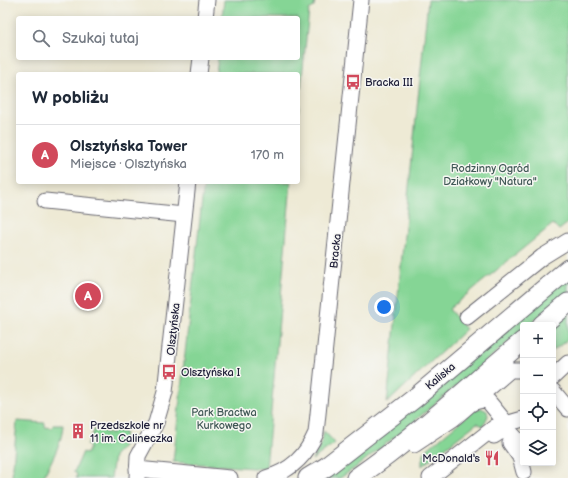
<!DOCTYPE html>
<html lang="pl">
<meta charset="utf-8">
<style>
:root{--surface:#fff;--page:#f6f6f7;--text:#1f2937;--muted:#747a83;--line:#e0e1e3;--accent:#d1495b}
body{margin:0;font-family:"Balsamiq Sans",sans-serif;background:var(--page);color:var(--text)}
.controls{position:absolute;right:12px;bottom:12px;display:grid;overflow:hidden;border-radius:4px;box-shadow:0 2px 10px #0003}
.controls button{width:36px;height:36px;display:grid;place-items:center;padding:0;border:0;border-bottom:1px solid var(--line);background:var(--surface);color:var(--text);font:20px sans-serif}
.you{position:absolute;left:384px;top:307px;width:14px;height:14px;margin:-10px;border:3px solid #fff;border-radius:50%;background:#1a73e8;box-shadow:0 0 0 6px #1a73e833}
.badge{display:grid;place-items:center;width:26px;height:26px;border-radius:50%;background:var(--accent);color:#fff;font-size:13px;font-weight:700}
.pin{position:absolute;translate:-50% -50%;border:2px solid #fff;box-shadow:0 1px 4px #0006}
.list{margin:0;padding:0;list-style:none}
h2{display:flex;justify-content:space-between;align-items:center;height:52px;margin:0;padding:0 16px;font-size:17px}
h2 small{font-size:13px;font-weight:400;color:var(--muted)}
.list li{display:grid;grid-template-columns:26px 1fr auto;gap:12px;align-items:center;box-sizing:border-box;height:60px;padding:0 16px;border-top:1px solid var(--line)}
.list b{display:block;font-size:15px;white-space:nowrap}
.list p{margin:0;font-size:13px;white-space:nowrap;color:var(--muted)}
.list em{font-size:13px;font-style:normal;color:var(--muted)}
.icon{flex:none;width:22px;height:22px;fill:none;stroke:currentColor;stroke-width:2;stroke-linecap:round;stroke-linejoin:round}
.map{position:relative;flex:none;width:568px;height:478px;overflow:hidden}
.search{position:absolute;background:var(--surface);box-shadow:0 2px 10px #0003;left:16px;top:16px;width:284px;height:44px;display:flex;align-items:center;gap:10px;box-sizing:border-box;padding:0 14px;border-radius:4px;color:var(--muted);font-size:15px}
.panel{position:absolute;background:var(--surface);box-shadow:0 2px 10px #0003;left:16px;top:72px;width:284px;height:112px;border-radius:4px}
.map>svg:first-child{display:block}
</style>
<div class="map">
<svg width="568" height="478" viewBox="0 0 568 478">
<rect width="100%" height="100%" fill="#f6f6f2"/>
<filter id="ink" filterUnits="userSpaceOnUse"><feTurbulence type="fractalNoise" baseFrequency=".025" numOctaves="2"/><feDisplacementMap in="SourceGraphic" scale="8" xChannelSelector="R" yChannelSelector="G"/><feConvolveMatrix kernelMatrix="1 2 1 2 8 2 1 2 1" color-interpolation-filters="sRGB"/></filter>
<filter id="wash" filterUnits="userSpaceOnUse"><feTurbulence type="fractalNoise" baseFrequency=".012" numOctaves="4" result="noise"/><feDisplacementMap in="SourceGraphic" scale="16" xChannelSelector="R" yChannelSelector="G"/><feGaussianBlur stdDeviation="0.9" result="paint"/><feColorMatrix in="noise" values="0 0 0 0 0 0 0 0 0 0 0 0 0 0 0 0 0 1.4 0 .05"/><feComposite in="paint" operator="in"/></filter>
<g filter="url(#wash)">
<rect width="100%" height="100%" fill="#eeead5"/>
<g fill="#85d595" stroke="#547c68">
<path d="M224,0h91l-1,7 -5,3 -11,105v-41h-82l2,-16h80v-40h-76z"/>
<path d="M428,0h140v223l-9,7 -6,-6 -104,85 17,20 -79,74z"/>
<path d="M204,182h87l-25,287 -93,-7z"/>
<path d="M568,278v15l-39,32h-6v5l-118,99 -50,39 -15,10h-18z"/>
<path d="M568,313v26l-15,12v-25z"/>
<path d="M481,408l6,3 1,5 -5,10 -6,-3 -55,43v-6l3,-9 49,-41z"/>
<path d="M17,421l28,2v4l7,1 1,-3h10c-1,19 -12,36 -20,53h-31z"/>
<path d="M95,429l10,1v3l7,1 1,-3 12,1 -2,14 -9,10 -3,22h-35l1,-4 -3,-2 9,-20 4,2 3,-7 -3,-2z"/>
<path d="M324,431l11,12 -23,17 9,-15z"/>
</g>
</g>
<g filter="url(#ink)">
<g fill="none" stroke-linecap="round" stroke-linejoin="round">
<g stroke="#696871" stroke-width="17">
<g id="minor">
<path d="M205,18l2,-18"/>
<path d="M199,74l2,-16"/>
<path d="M45,201l139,14"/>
<path d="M467,317l75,-60 26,-16"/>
<path d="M553,377l15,-14"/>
<path d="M553,391l15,18"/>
<path d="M471,403l11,-3 6,1 18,22"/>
<path d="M494,436c14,-12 22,1 29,13"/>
<path d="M510,443l10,14 4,15"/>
<path d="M414,445l39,-26 57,-49h13"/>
<path d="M137,469l93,9"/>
<path d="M137,478l1,-22 18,-33 9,-31 23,-210"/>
<path d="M266,478c25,-7 40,-22 50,-45l45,-433"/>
<path d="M430,478l65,-51 28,-8"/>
</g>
</g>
<g stroke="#696871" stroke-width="21">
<g id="major">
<path d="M542,325l26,-22"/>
<path d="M308,478l18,-11 89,-69 153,-129"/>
<path d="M356,478c60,-41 112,-91 167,-137"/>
</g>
</g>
<use href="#minor" stroke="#fff" stroke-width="15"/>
<use href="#major" stroke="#fff" stroke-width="19"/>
</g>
</g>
<defs>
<g id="bus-bare" transform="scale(1.2)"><path d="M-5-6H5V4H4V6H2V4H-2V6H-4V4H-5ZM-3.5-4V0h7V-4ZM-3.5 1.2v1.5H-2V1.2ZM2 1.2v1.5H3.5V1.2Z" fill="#d1495b" stroke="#f6f6f2" stroke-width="2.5" paint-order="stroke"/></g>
<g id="building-bare" transform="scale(1.2)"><path d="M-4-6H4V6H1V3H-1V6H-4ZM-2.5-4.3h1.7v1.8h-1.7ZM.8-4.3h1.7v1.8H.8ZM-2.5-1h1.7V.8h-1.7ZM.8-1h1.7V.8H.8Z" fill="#d1495b" stroke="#f6f6f2" stroke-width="2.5" paint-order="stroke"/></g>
<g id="restaurant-bare" transform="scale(1.2)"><path d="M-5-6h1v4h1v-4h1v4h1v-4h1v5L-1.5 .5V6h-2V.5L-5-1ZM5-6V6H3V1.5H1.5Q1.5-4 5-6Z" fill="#d1495b" stroke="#f6f6f2" stroke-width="2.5" paint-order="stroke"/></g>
</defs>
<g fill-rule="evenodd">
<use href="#bus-bare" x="353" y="82"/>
<use href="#bus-bare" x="169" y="372"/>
<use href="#building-bare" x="78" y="431"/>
<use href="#restaurant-bare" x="492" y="458"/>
</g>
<g text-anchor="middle" stroke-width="3" stroke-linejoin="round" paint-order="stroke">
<g font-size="11" fill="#22223b" stroke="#f6f6f2" text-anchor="start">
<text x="365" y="86">Bracka III</text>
<text x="181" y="376">Olsztyńska I</text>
<text x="90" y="429">Przedszkole nr<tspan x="90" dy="13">11 im. Calineczka</tspan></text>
<text x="480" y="462" text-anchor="end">McDonald's</text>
</g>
<g font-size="11" fill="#405856" stroke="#f6f6f2">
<text x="490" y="172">Rodzinny Ogród<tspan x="490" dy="13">Działkowy "Natura"</tspan></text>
<text x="224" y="416">Park Bractwa<tspan x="224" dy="13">Kurkowego</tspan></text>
</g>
<g font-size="11" fill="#22223b" stroke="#f6f6f2">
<text transform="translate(335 251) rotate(-84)" y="4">Bracka</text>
<text transform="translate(173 329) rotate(-84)" y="4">Olsztyńska</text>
<text transform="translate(440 376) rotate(-40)" y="4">Kaliska</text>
</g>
</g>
</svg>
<div class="controls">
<button>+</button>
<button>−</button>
<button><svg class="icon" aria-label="locate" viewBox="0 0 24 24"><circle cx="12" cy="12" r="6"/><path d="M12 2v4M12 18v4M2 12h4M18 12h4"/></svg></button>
<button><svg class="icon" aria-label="layers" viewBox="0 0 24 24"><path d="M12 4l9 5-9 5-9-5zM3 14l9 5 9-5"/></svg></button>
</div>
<div class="you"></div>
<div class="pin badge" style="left:88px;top:296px">A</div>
<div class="search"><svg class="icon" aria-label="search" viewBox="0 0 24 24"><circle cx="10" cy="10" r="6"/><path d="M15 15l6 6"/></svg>Szukaj tutaj</div>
<section class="panel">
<h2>W pobliżu<small></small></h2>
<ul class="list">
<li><span class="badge">A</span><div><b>Olsztyńska Tower</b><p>Miejsce · Olsztyńska</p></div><em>170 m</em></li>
</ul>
</section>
</div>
